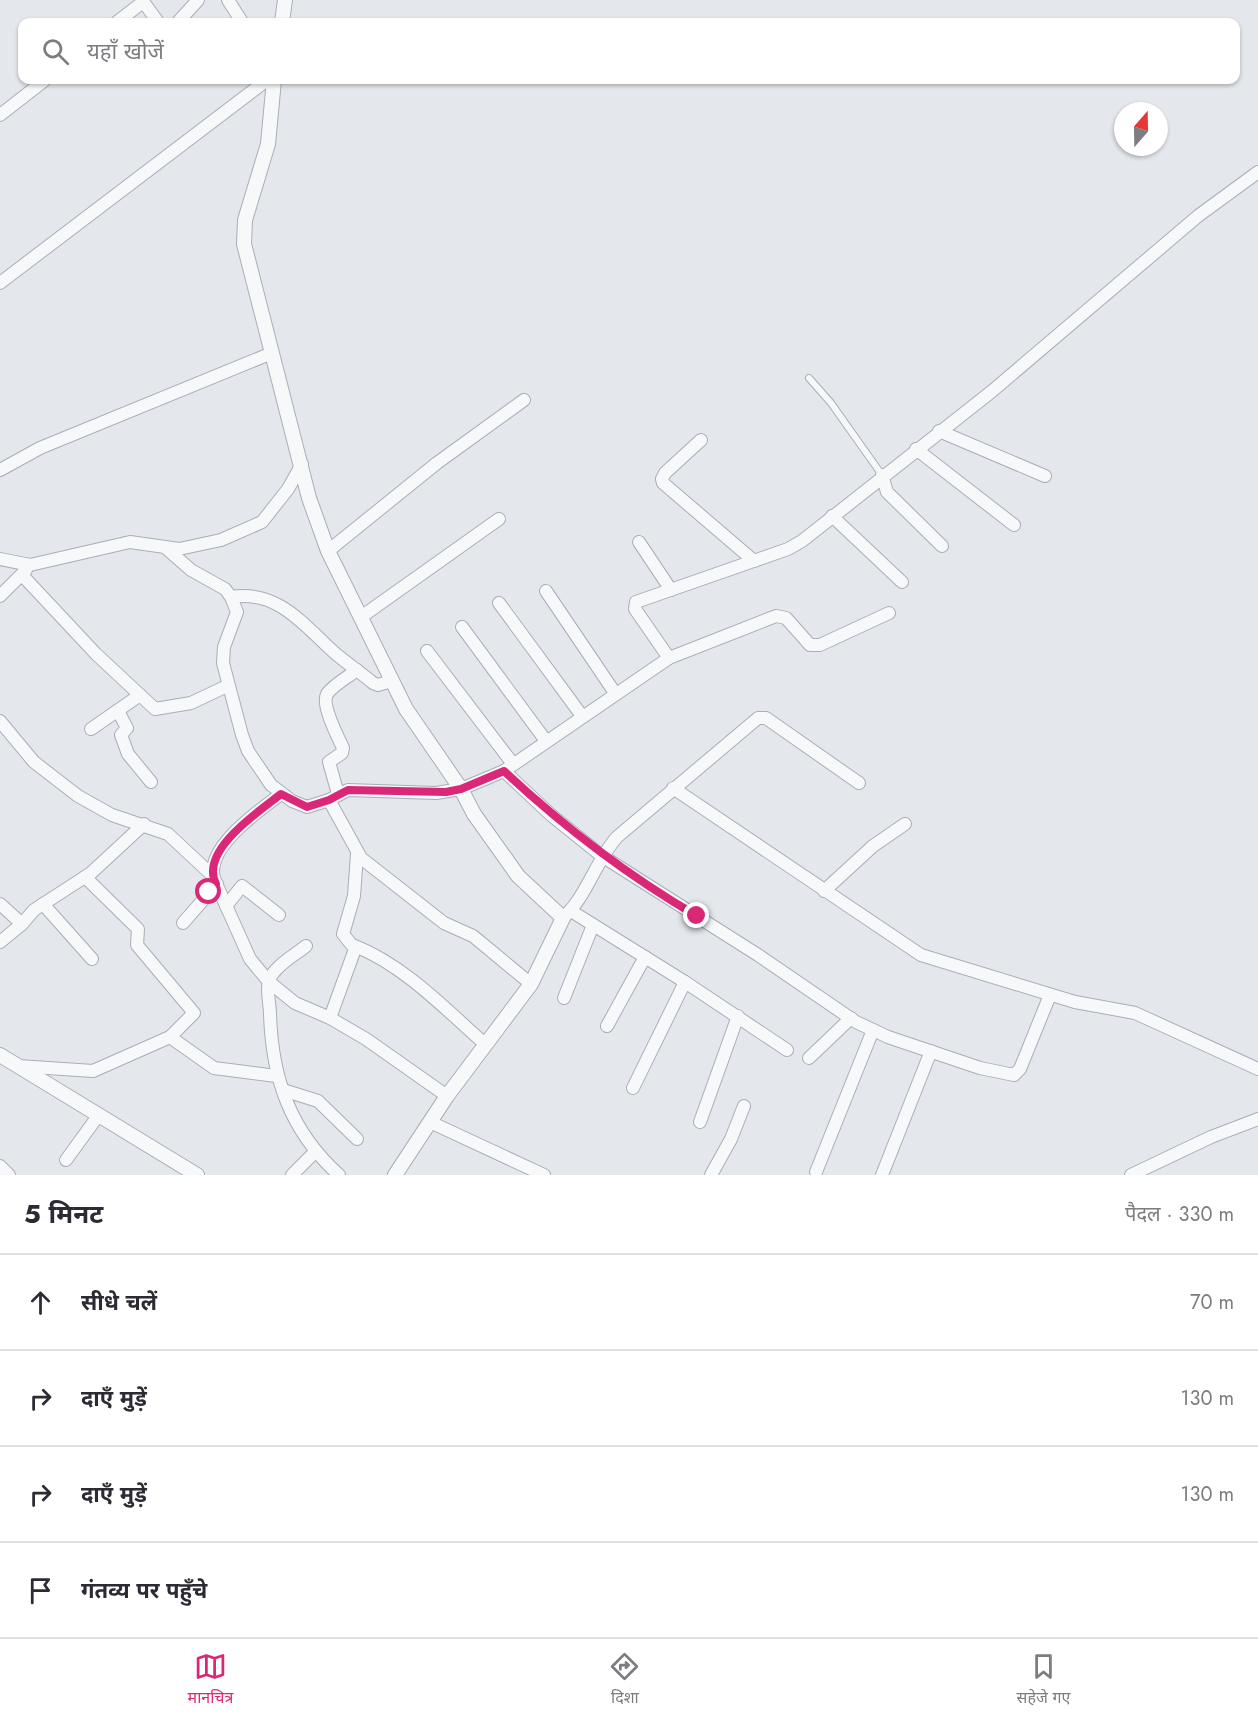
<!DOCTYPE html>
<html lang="hi">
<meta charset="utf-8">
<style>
:root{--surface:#fff;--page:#f2f2f3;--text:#2b2b33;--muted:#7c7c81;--line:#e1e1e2;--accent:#db2777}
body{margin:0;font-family:Jost,"Noto Sans Devanagari",sans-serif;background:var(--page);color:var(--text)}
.compass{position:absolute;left:1114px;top:102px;width:54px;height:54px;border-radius:50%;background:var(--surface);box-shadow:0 2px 4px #0004;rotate:20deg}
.stop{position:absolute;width:18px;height:18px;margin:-14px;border:4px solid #db2777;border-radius:50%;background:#fff}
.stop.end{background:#db2777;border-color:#fff;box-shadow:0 2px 6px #0008}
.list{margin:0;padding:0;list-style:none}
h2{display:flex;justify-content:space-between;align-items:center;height:78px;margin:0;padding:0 24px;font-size:26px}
h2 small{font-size:20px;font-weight:400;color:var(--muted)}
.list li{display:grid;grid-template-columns:39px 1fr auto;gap:18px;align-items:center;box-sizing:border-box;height:96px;padding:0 24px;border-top:2px solid var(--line)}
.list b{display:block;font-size:22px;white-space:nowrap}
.list em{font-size:20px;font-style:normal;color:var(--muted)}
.icon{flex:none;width:33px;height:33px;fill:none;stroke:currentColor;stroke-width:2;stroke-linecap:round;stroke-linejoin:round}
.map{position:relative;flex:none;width:1258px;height:1175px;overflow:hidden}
.search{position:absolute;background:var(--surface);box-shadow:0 2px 4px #0004;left:18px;right:18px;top:18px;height:66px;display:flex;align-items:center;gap:15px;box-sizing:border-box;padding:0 21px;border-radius:12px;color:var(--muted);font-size:22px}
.sheet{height:462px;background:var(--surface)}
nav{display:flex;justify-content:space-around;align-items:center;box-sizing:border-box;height:84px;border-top:2px solid var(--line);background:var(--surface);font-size:16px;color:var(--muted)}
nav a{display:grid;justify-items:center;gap:3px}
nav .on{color:var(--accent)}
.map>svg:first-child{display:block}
</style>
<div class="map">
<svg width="1258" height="1175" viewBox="0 0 1258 1175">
<rect width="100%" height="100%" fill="#e4e7ec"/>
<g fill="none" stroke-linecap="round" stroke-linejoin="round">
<g stroke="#a9aeb7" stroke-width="8">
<path id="service" d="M809,378l22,25 51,72"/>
</g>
<g stroke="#a9aeb7" stroke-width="14">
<g id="minor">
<path d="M142,0l16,22"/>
<path d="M228,0l14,22"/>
<path d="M117,22l26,-20"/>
<path d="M178,22l20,-22"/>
<path d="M0,115l45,-35"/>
<path d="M0,283l267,-203"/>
<path d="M939,431l106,45"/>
<path d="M701,440l-36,33 -3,6 1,4 91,78"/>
<path d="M916,449l98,76"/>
<path d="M0,470l40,-22 232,-95"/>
<path d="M882,475l5,17 55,54"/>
<path d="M832,516l70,66"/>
<path d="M639,542l32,48"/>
<path d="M167,549l24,21 34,19 6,8 6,15 -13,35 -1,16 19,72 6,16 23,34 21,16 15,6 22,-7 19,-10 88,3 25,-4 43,-18 165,-113 107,-42 10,2 24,27h10l69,-32"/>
<path d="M328,551l109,-88 87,-63"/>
<path d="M0,559l30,6 100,-23 49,7 42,-9 41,-18 26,-33 14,-25"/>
<path d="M22,575l74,79 59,55 36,-6 36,-17"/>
<path d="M546,591l69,102"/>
<path d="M0,596l26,-26"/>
<path d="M231,597c48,-8 74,30 105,57 12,10 25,19 37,29l5,2 13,-4"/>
<path d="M499,603l83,113"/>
<path d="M361,617l138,-98"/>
<path d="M462,627l84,114"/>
<path d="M427,651l86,113"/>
<path d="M669,658l-34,-49 1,-7 152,-53 14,-8 189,-149 207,-176 60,-44"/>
<path d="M118,711l9,17 -6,7 7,19 23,28"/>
<path d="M0,721l34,41 44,34 34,19 56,19 45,42"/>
<path d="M91,729l49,-34"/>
<path d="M504,771l47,44 51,41 156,99 98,67 32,15 92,31 34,7 6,-6 30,-74"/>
<path d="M673,788l248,167 154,47 60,11 123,56"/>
<path d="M281,794c-22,17 -79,55 -66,87l35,78 19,23 26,21 35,15 36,21 81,57"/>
<path d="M338,794l-9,-32 13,-9 1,-5c-5,-11 -22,-43 -16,-54 6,-9 21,-17 30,-24"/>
<path d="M329,800l32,58 83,65 29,13 58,48"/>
<path d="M85,877l53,52 -1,16 57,68 -24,24"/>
<path d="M824,891l49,-45 32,-22"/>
<path d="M0,904l22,20"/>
<path d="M43,904l49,55"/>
<path d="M226,906l16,-20 37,29"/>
<path d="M571,911l114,71 102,68"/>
<path d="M563,918c24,-22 32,-56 54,-81l141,-119h8l93,65"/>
<path d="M183,923l34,-39"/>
<path d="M0,942l22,-18 12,-14 57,-37 53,-49"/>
<path d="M306,946c-11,9 -33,21 -37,35 -3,9 1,24 1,33 2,64 20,117 69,161"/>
<path d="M355,946c50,20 90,63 130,98"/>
<path d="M564,998l29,-73"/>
<path d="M330,1018l25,-69 -12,-15 11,-38 3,-42"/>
<path d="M607,1026l38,-69"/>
<path d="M809,1058l42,-40"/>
<path d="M18,1066l75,5 77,-34 44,31 62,8"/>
<path d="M633,1088l52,-106"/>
<path d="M283,1090l35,11 39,38"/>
<path d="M430,1122l114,53"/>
<path d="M700,1122l38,-106"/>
<path d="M66,1160l32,-44"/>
<path d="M0,1166l9,9"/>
<path d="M816,1172l57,-142"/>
<path d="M292,1175l23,-23"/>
<path d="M711,1175l20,-36 13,-33"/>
<path d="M882,1175l49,-124"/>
<path d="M1131,1175l80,-38 47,-18"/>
</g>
</g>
<g stroke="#a9aeb7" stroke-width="16">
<g id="tertiary">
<path d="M282,22l3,-22"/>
<path d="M274,80l-6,64 -23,76 -1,24 65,254 19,53 78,158 55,80 13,25 44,62 45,42 -32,66 -84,112 -52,79"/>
<path d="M0,1055l197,120"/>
</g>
</g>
<use href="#service" stroke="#f7f8fa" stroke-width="6"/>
<use href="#minor" stroke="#f7f8fa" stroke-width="12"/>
<use href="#tertiary" stroke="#f7f8fa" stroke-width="14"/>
</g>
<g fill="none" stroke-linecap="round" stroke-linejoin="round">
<path stroke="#db2777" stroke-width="8" d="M209,892l7,-8c-17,-33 42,-72 65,-90l26,13 22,-7 19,-10 98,2 15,-3 43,-18c60,56 123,104 193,145"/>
</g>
</svg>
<svg class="compass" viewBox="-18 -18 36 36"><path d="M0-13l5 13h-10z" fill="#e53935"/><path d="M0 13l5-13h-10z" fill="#7c7c81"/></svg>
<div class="stop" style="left:209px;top:892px"></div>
<div class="stop end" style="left:697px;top:916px"></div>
<div class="search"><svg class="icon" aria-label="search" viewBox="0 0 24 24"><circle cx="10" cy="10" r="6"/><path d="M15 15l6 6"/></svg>यहाँ खोजें</div>
</div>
<section class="sheet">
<h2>5 मिनट<small>पैदल · 330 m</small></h2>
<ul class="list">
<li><svg class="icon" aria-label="ahead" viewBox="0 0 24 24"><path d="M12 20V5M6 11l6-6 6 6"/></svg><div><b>सीधे चलें</b></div><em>70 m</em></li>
<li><svg class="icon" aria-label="right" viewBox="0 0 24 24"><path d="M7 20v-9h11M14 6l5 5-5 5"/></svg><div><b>दाएँ मुड़ें</b></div><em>130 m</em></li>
<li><svg class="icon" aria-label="right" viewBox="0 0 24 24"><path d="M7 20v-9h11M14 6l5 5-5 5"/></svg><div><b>दाएँ मुड़ें</b></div><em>130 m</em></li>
<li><svg class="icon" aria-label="arrive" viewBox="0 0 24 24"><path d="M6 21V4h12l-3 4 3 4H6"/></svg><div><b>गंतव्य पर पहुँचे</b></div></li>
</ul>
</section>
<nav>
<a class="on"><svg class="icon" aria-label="map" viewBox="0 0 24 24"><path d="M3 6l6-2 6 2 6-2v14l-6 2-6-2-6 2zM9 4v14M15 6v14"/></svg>मानचित्र</a>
<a><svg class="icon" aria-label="directions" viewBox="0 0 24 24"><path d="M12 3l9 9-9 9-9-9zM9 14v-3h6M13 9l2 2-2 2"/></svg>दिशा</a>
<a><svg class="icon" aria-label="saved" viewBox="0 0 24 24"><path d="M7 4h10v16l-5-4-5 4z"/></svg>सहेजे गए</a>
</nav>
